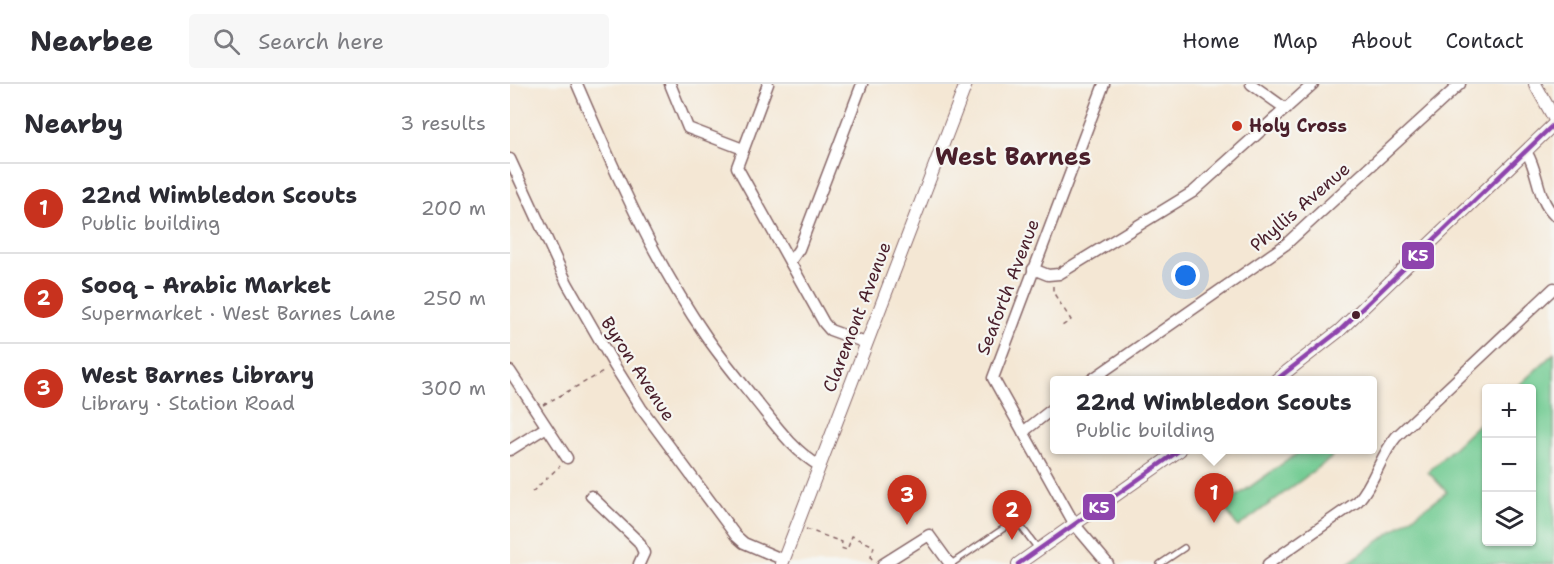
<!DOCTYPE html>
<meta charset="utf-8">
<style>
:root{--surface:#fff;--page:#f7f7f7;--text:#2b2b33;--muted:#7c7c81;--line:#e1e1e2;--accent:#c8321e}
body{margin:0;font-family:"Shantell Sans",sans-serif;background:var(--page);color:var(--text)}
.controls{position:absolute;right:18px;bottom:18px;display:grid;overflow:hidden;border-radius:6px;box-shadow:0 2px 4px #0004}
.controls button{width:54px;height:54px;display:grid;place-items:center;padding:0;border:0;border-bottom:2px solid var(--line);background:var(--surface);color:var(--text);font:30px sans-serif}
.you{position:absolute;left:676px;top:192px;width:21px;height:21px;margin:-15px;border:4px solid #fff;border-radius:50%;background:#1a73e8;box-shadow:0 0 0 9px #1a73e833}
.badge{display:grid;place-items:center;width:39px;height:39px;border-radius:50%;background:var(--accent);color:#fff;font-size:20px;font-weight:700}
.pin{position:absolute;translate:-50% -50px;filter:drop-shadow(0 2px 3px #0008)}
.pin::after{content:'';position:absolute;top:32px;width:21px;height:18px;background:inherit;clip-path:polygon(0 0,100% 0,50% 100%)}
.popup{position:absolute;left:540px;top:292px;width:327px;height:78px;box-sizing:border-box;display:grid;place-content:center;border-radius:6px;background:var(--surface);filter:drop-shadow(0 2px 4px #0005);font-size:20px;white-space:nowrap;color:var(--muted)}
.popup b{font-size:22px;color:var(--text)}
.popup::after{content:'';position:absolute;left:50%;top:100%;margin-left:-12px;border:12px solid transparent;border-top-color:var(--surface)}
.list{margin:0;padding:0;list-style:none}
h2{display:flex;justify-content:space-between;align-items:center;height:78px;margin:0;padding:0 24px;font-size:26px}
h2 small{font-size:20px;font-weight:400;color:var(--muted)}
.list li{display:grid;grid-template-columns:39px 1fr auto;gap:18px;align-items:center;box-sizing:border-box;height:90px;padding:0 24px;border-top:2px solid var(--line)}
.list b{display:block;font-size:22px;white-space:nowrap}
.list p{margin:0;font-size:20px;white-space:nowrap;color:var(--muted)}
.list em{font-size:20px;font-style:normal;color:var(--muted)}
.icon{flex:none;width:33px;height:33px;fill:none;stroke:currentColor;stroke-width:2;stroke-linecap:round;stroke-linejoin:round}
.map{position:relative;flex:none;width:1044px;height:480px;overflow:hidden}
header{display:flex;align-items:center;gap:36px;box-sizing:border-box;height:84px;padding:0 30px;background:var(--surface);border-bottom:2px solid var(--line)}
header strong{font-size:28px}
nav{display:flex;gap:33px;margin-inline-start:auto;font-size:21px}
.search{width:420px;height:54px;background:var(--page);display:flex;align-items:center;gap:15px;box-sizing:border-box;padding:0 21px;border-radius:6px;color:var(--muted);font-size:22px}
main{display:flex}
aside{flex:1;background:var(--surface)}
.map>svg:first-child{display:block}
</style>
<header>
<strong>Nearbee</strong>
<div class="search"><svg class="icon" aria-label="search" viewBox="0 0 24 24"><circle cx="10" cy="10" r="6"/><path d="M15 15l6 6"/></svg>Search here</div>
<nav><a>Home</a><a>Map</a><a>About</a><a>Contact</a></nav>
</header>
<main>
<aside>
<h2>Nearby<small>3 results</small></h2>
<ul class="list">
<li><span class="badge">1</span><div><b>22nd Wimbledon Scouts</b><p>Public building</p></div><em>200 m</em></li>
<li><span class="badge">2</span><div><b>Sooq - Arabic Market</b><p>Supermarket · West Barnes Lane</p></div><em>250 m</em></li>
<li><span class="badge">3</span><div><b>West Barnes Library</b><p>Library · Station Road</p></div><em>300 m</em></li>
</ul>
</aside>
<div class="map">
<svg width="1044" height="480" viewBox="0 0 1044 480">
<rect width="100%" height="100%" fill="#f6f6f2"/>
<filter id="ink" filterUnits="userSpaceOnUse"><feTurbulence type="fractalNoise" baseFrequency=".0167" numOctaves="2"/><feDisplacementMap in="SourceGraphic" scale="12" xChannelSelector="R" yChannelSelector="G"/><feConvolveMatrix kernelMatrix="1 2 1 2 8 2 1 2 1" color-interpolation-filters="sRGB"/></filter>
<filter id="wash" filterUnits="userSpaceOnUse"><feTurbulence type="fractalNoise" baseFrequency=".008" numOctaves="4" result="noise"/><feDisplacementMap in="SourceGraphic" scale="24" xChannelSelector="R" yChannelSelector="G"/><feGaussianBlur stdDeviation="1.35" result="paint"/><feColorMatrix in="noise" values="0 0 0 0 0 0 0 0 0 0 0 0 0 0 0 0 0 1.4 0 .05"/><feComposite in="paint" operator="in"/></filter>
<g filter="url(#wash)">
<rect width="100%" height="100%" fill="#f4e7d4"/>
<g fill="#71cb92" stroke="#5e755e" stroke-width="1.5">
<path d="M1044,269v211h-207l100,-72 -19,-20 58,-55v125h46v-154h-16z"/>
<path d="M792,366h33l-5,9 -92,68 -15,-21z"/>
</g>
</g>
<g filter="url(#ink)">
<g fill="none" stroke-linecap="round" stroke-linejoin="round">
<g stroke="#866566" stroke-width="8">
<g id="service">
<path d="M441,480l65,-44 23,30"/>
<path d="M650,480l24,-16"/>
</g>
</g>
<g stroke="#866566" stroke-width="13">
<g id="minor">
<path d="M67,0c37,86 75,174 129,252 15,22 33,43 50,65 18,22 38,51 64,65"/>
<path d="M160,0l18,44 55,21"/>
<path d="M258,0l-31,83 87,156 6,7 36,13"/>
<path d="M594,0l-111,294 82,147 33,39"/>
<path d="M741,0l35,25"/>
<path d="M1017,69c12,20 10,46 27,62"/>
<path d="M0,75l57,124 47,82 27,43 95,128 8,7 40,17"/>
<path d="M280,178l9,-13 63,-165"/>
<path d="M523,185l15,6 11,-1 134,-82 120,-108"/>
<path d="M0,287l57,87"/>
<path d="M581,296l194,-135 175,-161"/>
<path d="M513,348l32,-25"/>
<path d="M0,366l35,-22"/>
<path d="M81,412l48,46 5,11 -5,11"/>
<path d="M373,480l46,-29 21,29"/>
<path d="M758,480l90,-63c17,-19 22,-45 38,-64l158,-149"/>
</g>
</g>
<g stroke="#866566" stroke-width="14">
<g id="tertiary">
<path d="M1025,0l19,34"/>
<path d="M766,296l63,-49 215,-207"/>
<path d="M272,480l184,-480"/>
<path d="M508,480l162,-114"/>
</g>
</g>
<g stroke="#866566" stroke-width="1.5" stroke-dasharray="4.5 4.5" stroke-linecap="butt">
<path d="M543,202v6l18,28 -12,8"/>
<path d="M33,321l62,-34"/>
<path d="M22,408l28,-26"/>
<path d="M296,445l36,13 -1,6 6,2 5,-14 22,10 -3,11 2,5"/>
</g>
<use href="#service" stroke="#fff" stroke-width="5"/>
<use href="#minor" stroke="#fff" stroke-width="10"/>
<use href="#tertiary" stroke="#fff" stroke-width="12"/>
<g stroke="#f6f6f2" stroke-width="9">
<g id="bus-1">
<path d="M766,296l63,-49 215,-207"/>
<path d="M508,480l162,-114"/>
</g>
</g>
<use href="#bus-1" stroke="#8e44ad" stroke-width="4.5"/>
</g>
</g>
<circle fill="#c8321e" stroke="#f6f6f2" stroke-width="2" cx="727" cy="42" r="6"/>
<circle fill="#4a1f2b" stroke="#f6f6f2" stroke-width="2" cx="846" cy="231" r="5"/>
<g text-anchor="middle" stroke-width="4.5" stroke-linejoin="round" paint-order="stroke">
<g font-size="18" font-weight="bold" fill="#4a1f2b" stroke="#f6f6f2" text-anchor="start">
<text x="739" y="48">Holy Cross</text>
</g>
<g font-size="18" fill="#4a1f2b" stroke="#f6f6f2">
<text transform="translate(790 123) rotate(-41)" y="6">Phyllis Avenue</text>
<text transform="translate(498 203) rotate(-69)" y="6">Seaforth Avenue</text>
<text transform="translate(347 233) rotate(-69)" y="6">Claremont Avenue</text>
<text transform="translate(128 285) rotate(57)" y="6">Byron Avenue</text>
</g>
<g font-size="24" font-weight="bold" fill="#4a1f2b" stroke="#f6f6f2">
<text x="503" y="81">West Barnes</text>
</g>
</g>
<g stroke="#f6f6f2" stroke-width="2">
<rect x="891" y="157" width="34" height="29" rx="6" fill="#8e44ad"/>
<rect x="572" y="409" width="34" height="28" rx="6" fill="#8e44ad"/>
</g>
<g font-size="16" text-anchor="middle" font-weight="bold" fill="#fff">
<text x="908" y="177">K5</text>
<text x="589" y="429">K5</text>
</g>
</svg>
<div class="controls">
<button>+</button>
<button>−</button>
<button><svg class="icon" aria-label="layers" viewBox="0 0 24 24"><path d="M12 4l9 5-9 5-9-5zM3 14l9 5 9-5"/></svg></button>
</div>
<div class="you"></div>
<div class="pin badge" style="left:704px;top:439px">1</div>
<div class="popup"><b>22nd Wimbledon Scouts</b>Public building</div>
<div class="pin badge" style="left:502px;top:456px">2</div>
<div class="pin badge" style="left:397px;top:441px">3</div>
</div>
</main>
